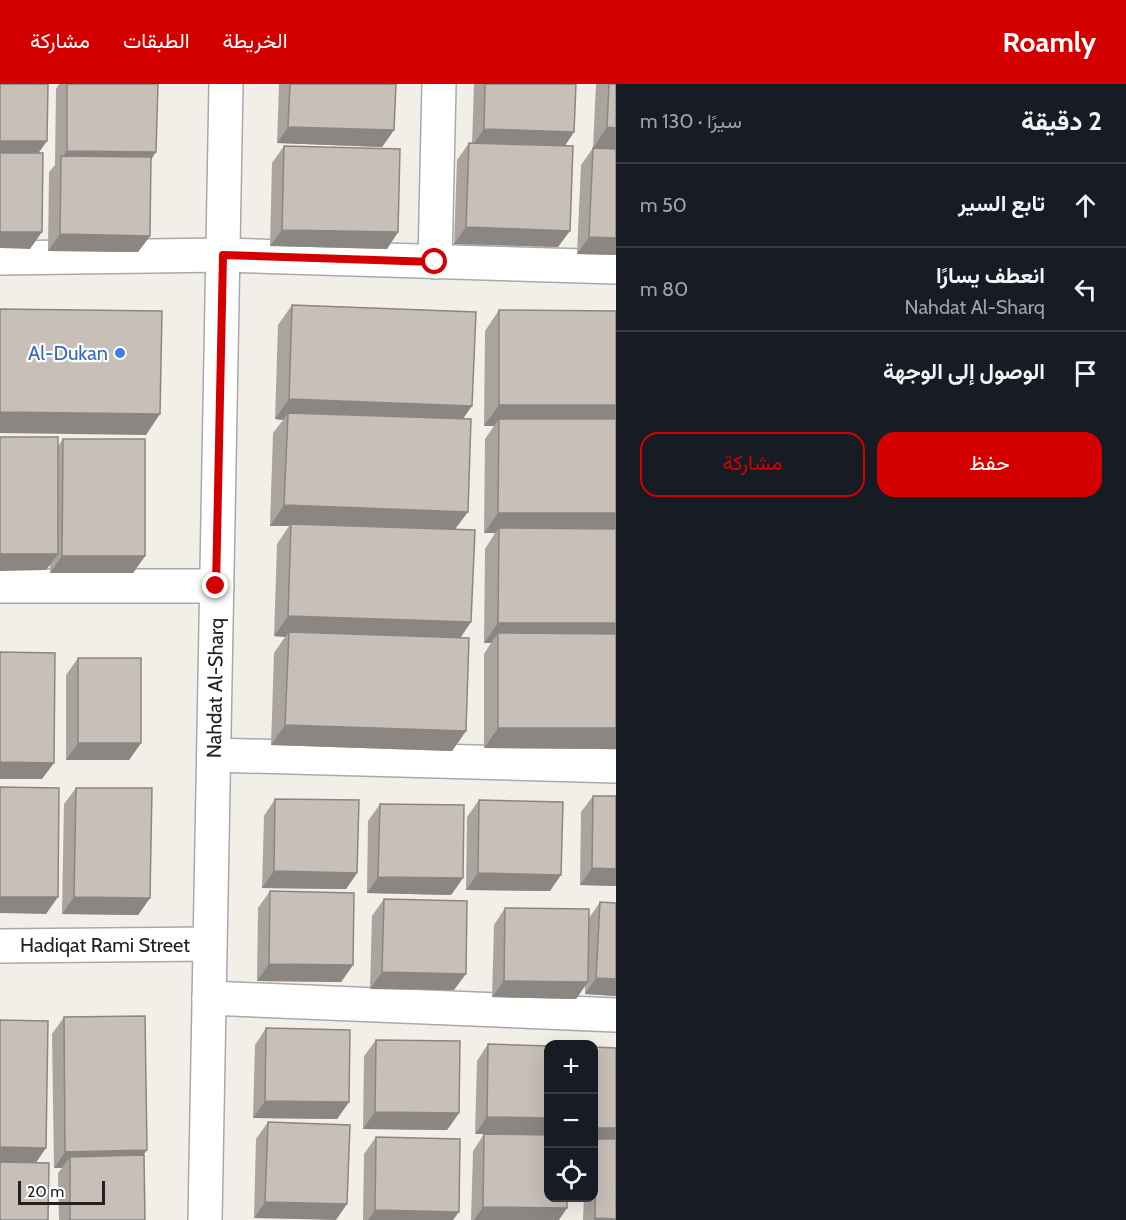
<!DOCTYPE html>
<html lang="ar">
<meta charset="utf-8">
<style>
:root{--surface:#171b24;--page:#242831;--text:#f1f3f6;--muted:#9ea1a6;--line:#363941;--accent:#d40000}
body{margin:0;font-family:Cabin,Vazirmatn,sans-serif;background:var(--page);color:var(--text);direction:rtl}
.controls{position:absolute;right:18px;bottom:18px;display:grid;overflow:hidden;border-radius:12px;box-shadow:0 6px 24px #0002}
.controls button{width:54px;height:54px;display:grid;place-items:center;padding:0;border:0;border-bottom:2px solid var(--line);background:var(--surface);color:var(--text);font:30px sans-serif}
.scale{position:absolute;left:18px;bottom:15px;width:87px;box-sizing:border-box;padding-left:6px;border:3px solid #222;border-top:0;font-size:16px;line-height:21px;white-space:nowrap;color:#222;-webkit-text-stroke:4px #fff;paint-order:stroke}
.stop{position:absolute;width:18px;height:18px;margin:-14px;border:4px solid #d40000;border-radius:50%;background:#fff}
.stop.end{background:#d40000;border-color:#fff;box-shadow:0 2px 6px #0008}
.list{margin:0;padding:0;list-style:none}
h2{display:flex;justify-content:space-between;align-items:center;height:78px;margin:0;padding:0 24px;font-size:26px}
h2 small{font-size:20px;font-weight:400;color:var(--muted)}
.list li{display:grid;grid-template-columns:39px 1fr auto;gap:18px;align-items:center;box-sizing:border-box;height:84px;padding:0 24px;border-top:2px solid var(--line)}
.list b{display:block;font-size:22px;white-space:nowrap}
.list p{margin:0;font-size:20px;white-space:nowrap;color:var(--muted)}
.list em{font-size:20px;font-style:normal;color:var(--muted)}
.actions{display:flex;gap:12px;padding:18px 24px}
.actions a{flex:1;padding:14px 0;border:2px solid var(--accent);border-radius:18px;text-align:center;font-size:21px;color:var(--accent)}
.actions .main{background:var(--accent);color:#fff}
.icon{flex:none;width:33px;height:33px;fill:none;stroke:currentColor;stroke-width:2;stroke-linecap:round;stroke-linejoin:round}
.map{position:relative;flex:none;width:616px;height:1136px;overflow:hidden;direction:ltr}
header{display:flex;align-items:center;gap:36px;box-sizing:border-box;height:84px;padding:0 30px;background:var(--accent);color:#fff}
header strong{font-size:28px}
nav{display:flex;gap:33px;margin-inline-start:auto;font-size:21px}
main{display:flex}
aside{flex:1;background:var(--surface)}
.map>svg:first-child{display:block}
</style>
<header>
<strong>Roamly</strong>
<nav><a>الخريطة</a><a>الطبقات</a><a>مشاركة</a></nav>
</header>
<main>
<aside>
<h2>2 دقيقة<small>سيرًا · 130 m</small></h2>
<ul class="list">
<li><svg class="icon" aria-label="ahead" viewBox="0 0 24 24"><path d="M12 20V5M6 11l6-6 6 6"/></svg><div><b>تابع السير</b></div><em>50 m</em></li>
<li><svg class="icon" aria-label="left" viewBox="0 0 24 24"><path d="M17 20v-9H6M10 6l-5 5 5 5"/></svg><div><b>انعطف يسارًا</b><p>Nahdat Al-Sharq</p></div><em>80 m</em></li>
<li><svg class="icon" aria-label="arrive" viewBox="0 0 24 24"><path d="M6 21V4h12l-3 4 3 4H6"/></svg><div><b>الوصول إلى الوجهة</b></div></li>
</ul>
<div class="actions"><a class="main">حفظ</a><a>مشاركة</a></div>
</aside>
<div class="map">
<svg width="616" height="1136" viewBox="0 0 616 1136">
<rect width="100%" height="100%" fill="#f2efe9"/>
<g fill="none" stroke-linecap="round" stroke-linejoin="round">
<g stroke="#a9a9a9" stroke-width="36">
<g id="minor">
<path d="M0,174l223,-3 393,12"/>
<path d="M435,178l4,-178"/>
<path d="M0,502h217"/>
<path d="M214,671l402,11"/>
<path d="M0,862l210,-2"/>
<path d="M209,914l407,17"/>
<path d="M205,1136l21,-1136"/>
</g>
</g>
<use href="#minor" stroke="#fff" stroke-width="33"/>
</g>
<g fill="#aba49e">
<path d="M59,0h99l-7,76 -1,76 -12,16 -90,-1 1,-79 6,-7 1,-76z"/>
<path d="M279,0h117l-2,46 -12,17 -105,-4z"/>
<path d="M474,0h102l-2,48 -9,14 -7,101 -104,-3 3,-84 12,-17h3z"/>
<path d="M596,0h20v171l-39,-1 4,-89 12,-17z"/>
<path d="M284,62l114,86 -11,17 -117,-3 2,-83z"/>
<path d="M292,221l171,114 -8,111 11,201 -14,20 -181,-6 3,-92 11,-16 -11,-1 3,-92 12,-18h-19l3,-93 10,-13 -8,-1 3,-94z"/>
<path d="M499,226l117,1v438l-132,-1v-94l7,-11h-7l1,-94 10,-16h-11l1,-94 9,-13h-10l1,-95z"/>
<path d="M63,355l82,117 -12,17h-83v-8l-4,5 12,-124z"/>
<path d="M78,574l63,85 -12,17h-63v-85z"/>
<path d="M76,704l74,110 -12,17 -76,-1 2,-110z"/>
<path d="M593,712h23v90l-36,-1 1,-73z"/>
<path d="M275,715l82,74 -11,16 -84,-1 2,-72z"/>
<path d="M479,716l71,91 -84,-1 1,-73z"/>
<path d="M380,720l83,74 -12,17 -84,-2 1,-72z"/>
<path d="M270,807l83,74 -12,17 -84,-1 1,-73z"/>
<path d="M384,815l70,91 -84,-1 2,-73z"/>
<path d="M600,818l16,1v93l-31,-2v-9l-9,14 -84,-2 2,-72 11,-17 84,10z"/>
<path d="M64,933l79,138 2,65h-86l-1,-47 4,-5h-8l-2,-134z"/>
<path d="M266,944l83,74 -12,17 -84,-1 2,-73z"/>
<path d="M376,956l83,73 -12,17 -84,-1 1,-73z"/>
<path d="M488,960l61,2 -74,88 2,-73z"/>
<path d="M594,963l22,173h-33l1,-23h10z"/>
<path d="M268,1038l79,82 -93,14 2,-79z"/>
<path d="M484,1050l75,86h-88l2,-69z"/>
<path d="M376,1053l77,83h-90l1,-66z"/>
</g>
<g fill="#8b8681">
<path d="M288,43l106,3 -12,17 -105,-4z"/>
<path d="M607,43l9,1v21l-23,-1z"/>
<path d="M484,45l90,3 -11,16 -91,-2z"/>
<path d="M0,57h47l-12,17h-35z"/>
<path d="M67,67l89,1 -11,17 -84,-10z"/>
<path d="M466,143l104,4 -12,16 -104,-3z"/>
<path d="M282,146l116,2 -11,17 -117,-3z"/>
<path d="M0,148h42l-12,17 -30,-1z"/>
<path d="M60,150l90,2 -12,16 -90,-1z"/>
<path d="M589,153l27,1v17l-39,-1z"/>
<path d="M289,315l183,7 -14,20 -170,-13 -5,7 -8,-1z"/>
<path d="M499,321h117v21l-117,-7 -5,7h-10z"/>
<path d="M0,328l160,2 -14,21 -146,-2z"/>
<path d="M284,421l184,7 -15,20 -162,-8 -2,2h-19z"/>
<path d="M498,429h118v21l-117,-6 -4,5h-11z"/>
<path d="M0,470h58l-12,16 -46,1z"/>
<path d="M62,472h83l-12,17h-83z"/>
<path d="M288,532l183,6 -14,21 -168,-11 -4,5 -11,-1z"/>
<path d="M498,539h118v21l-118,-11 -7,10h-7z"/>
<path d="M285,641l181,6 -14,20 -181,-6z"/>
<path d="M498,644h118v21l-132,-1z"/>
<path d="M78,659h63l-12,17h-63z"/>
<path d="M0,678l54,1 -12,16h-42z"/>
<path d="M592,784l24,1v17l-36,-1z"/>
<path d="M274,787l83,2 -11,16 -84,-1z"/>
<path d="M478,789l83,2 -11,16 -84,-1z"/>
<path d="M378,793l85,1 -12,17 -84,-2z"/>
<path d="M0,813h58l-12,17 -46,-1z"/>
<path d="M74,813l76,1 -12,17 -76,-1z"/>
<path d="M269,880l84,1 -12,17 -84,-1z"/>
<path d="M382,888l84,2 -12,16 -84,-1z"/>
<path d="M596,894l20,1v17l-31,-2z"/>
<path d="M504,897l84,1 -12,17 -84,-2z"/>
<path d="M265,1017l84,1 -12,17 -84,-1z"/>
<path d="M375,1028l84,1 -12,17 -84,-1z"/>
<path d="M487,1033l62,1v17l-74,-1z"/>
<path d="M594,1044h22v17l-20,-6 -2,3z"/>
<path d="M0,1063l46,1 -11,16h-35z"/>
<path d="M147,1066l-12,17 -65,-10 -8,11h-8l11,-16z"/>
<path d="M265,1118l82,2 -11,16 -82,-2z"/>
<path d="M483,1123l84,1 -8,12h-85z"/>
<path d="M375,1126l84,2 -6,8h-85z"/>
<path d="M595,1134l21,1v1h-22z"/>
</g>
<g fill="#c7bfb8" stroke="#8b8681" stroke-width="1.5">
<path d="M0,0h48l-1,57h-47z"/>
<path d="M67,0h91l-2,68 -89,-1z"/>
<path d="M290,0h106l-2,46 -106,-3z"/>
<path d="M485,0h91l-2,48 -90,-3z"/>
<path d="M609,0h7v44l-9,-1z"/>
<path d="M469,59l104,3 -3,85 -104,-4z"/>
<path d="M284,62l116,3 -2,83 -116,-2z"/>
<path d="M593,64l23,1v89l-27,-1z"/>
<path d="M0,69h43l-1,79h-42z"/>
<path d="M61,72l90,1 -1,79 -90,-2z"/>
<path d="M292,221l184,7 -4,94 -183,-7z"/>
<path d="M0,225l162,2 -2,103 -160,-2z"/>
<path d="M499,226l117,1v94h-117z"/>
<path d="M288,329l183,6 -3,93 -184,-7z"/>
<path d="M499,335h117v94h-118z"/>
<rect x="0" y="353" width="58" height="117"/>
<path d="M63,355h82v117h-83z"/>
<path d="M291,440l184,6 -4,92 -183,-6z"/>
<path d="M499,444l117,1v94h-118z"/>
<path d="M289,548l180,6 -3,93 -181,-6z"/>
<path d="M498,549l118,1v94h-118z"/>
<path d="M0,568l55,1 -1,110 -54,-1z"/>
<rect x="78" y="574" width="63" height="85"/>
<path d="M0,703l59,1 -1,109h-58z"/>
<path d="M76,704h76l-2,110 -76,-1z"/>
<path d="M593,712h23v73l-24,-1z"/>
<path d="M275,715l84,1 -2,73 -83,-2z"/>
<path d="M479,716l84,2 -2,73 -83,-2z"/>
<path d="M380,720l84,1 -1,73 -85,-1z"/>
<path d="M270,807l84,2 -1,72 -84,-1z"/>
<path d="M384,815l83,2 -1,73 -84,-2z"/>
<path d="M600,818l16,1v76l-20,-1z"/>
<path d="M505,824l84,1 -1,73 -84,-1z"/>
<path d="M145,932l2,134 -82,2 -1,-135z"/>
<path d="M0,936l48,1 -2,127 -46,-1z"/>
<path d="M266,944l84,2 -1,72 -84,-1z"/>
<path d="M376,956l84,1 -1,72 -84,-1z"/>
<path d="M488,960l61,2v72l-62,-1z"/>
<path d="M594,963l22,1v80h-22z"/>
<path d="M268,1038l82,3 -3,79 -82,-2z"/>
<path d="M484,1050l65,1v62h18v11l-84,-1z"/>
<path d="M376,1053l84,2 -1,73 -84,-2z"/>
<path d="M596,1055h20v80l-21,-1z"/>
<path d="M144,1071l1,65h-75v-63z"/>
<path d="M0,1078l49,1 -1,57h-48z"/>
</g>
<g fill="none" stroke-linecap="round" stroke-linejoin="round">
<path stroke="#d40000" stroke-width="8" d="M216,502l7,-331 212,7"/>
</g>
<circle fill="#3f7fe0" stroke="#fff" stroke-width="2" cx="120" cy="269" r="6"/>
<g text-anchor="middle" stroke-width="4.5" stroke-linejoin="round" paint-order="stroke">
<g font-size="20" fill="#366cbe" stroke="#fff" text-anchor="end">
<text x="108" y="276">Al-Dukan</text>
</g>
<g font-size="20" fill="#222" stroke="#fff">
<text transform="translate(215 604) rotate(-89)" y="7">Nahdat Al-Sharq</text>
<text x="105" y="868">Hadiqat Rami Street</text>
</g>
</g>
</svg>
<div class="controls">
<button>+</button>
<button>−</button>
<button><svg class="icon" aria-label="locate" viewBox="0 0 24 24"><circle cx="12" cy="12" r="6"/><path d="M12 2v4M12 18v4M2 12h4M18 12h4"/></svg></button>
</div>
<div class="scale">20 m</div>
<div class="stop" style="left:435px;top:178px"></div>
<div class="stop end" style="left:216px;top:502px"></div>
</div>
</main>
